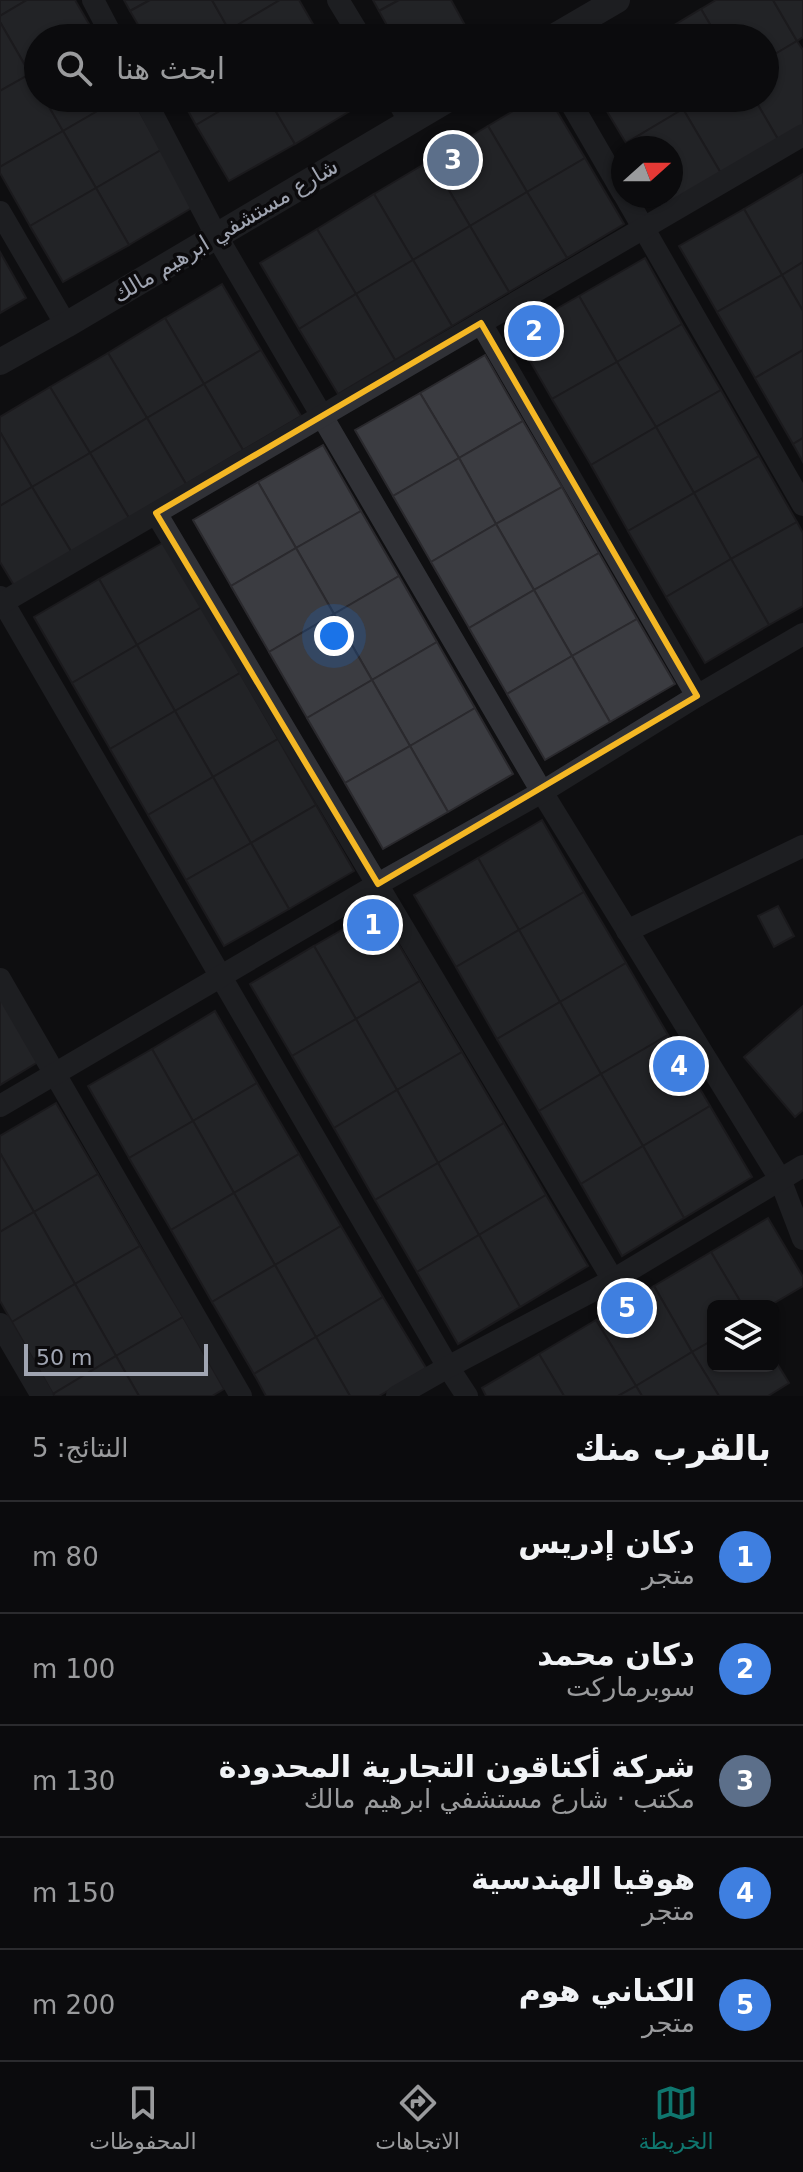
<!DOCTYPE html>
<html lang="ar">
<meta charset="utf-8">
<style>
:root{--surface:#0b0b0d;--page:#19191b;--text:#f1f3f6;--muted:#9a9b9d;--line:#2b2b2e;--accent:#0f766e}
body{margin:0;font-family:"DejaVu Sans","Noto Sans Arabic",sans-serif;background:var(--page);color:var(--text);direction:rtl}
.controls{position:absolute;right:24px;bottom:24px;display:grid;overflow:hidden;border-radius:12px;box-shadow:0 2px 6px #0004}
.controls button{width:72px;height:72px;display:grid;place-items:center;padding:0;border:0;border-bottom:2px solid var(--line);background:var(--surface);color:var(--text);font:40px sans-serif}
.compass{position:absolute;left:611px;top:136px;width:72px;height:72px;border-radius:50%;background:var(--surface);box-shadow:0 2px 6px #0004;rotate:69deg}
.scale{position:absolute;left:24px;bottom:20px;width:184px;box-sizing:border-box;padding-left:8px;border:4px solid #a0a5b2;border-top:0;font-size:22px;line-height:28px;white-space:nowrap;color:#a0a5b2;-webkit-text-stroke:6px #0b0a0c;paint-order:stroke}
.you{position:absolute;left:334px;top:636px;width:28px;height:28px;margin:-20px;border:6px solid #fff;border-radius:50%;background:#1a73e8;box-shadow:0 0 0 12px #1a73e833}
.badge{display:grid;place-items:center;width:52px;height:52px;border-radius:50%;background:var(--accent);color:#fff;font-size:26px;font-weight:700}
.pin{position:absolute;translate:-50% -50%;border:4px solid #fff;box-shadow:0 2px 8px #0006}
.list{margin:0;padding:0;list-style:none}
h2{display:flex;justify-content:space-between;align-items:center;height:104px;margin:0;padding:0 32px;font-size:34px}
h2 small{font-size:26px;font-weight:400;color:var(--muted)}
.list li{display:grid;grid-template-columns:52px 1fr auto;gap:24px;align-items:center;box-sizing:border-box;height:112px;padding:0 32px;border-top:2px solid var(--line)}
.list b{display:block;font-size:30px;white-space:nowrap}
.list p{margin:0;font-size:26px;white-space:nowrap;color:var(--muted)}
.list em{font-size:26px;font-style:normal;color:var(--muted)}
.icon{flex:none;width:44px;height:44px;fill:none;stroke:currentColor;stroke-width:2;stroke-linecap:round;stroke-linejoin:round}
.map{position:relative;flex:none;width:803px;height:1396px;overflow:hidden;direction:ltr}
.search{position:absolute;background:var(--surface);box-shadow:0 2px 6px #0004;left:24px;right:24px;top:24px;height:88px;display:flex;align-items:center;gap:20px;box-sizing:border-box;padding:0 28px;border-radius:44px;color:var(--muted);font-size:30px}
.sheet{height:664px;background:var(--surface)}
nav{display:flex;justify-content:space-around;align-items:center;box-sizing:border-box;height:112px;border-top:2px solid var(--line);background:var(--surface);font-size:22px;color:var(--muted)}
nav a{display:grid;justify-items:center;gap:4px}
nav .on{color:var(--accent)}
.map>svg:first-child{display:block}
</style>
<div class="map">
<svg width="803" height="1396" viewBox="0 0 803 1396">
<rect width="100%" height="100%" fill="#0f0f11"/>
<g fill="#3b3c41" stroke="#2a292d" stroke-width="2">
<path d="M0,0h27l-27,16z"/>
<path d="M27,0h48l21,36 -4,2h-54v32l-8,4 -30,-52v-6z"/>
<path d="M124,0h26l-20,11z"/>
<path d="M150,0h62l17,30 -14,8h-69l-16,-27z"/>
<path d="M212,0h68l-51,30z"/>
<path d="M280,0h19l22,38h-87l-5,-8z"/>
<path d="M373,0h26l-20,11z"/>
<path d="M399,0h52l21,38h-78l-15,-27z"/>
<path d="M716,0h57l24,41 -32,19v-22h-47l-17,-29z"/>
<path d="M773,0h30v37l-6,4z"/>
<path d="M701,9l17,29h-65z"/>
<path d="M0,22l30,52 -30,17z"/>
<path d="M797,41l6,9v77l-24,14 -25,-43h11v-38z"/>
<path d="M30,74l8,13v11h6l19,33 -63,36v-76z"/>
<path d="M44,98h76l-57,33z"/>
<path d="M120,98h12l29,52 -65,38 -33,-57z"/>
<path d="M181,98h61l-46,27z"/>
<path d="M242,98h26l27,46 -66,37 -33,-56z"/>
<path d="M268,98h88l4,7 -65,39z"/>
<path d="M535,98h14l36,60 -58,34 -39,-66z"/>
<path d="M599,98h77l7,11 -57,34z"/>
<path d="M676,98h25l-18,11z"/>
<path d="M701,98h53l25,43 -57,34 -39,-66z"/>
<path d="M683,109l39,66 -57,34 -8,-13h14v-48h-43l-2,-5z"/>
<path d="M488,126l39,66 -57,34 -39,-66z"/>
<path d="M63,131l33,57 -66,38 -30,-53v-6z"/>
<path d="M161,150l34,56 -66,39 -33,-57z"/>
<path d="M585,158l39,66 -57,34 -40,-66z"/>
<path d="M431,160l39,66 -57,34 -39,-66z"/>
<path d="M803,174v88l-21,13 -38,-66z"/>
<path d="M96,188l33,57 -66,37 -33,-56z"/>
<path d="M527,192l40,66 -58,34 -39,-66z"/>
<path d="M374,194l39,66 -57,34 -39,-65z"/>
<path d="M744,209l38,66 -65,37 -38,-66z"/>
<path d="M470,226l39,66 -57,34 -39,-66z"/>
<path d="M317,229l39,65 -57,35 -39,-66z"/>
<path d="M0,252l26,46 -26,15z"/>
<path d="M645,258l37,66 -65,38 -38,-66z"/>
<path d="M413,260l39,66 -57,34 -39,-66z"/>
<path d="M803,262v49l-21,-36z"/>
<path d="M782,275l21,36v39l-48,28 -38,-66z"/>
<path d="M222,284l39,66 -57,34 -39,-66z"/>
<path d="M356,294l39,66 -57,34 -39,-65z"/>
<path d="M579,296l38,66 -65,37 -38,-66z"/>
<path d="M165,318l39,66 -57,34 -39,-65z"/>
<path d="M682,324l39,66 -65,37 -39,-65z"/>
<path d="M261,350l40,66 -58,34 -39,-66z"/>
<path d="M803,350v88l-10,6 -38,-66z"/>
<path d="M108,353l39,65 -57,35 -40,-66z"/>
<path d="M485,355l38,66 -64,37 -39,-65z"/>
<path d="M617,362l39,65 -65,38 -39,-66z"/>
<path d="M204,384l39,66 -57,34 -39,-66z"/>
<path d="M50,387l40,66 -58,34 -32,-55v-15z"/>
<path d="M721,390l38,66 -65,37 -38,-66z"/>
<path d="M420,393l39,65 -66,38 -38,-66z"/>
<path d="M147,418l39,66 -57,34 -39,-65z"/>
<path d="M523,421l39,66 -66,37 -37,-66z"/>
<path d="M656,427l38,66 -66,38 -37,-66z"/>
<path d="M0,432l32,55 -32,19z"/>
<path d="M803,438v24l-10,-18z"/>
<path d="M323,445l38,66 -65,37 -38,-66z"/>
<path d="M90,453l39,65 -57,35 -40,-66z"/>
<path d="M759,456l38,66 -66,37 -37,-66z"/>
<path d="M459,458l37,66 -65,38 -38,-66z"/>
<path d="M258,482l38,66 -65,38 -38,-66z"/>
<path d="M32,487l40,66 -57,34 -15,-25v-56z"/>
<path d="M562,487l37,66 -65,37 -38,-66z"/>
<path d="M694,493l37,66 -65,38 -38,-66z"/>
<path d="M361,511l38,65 -65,38 -38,-66z"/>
<path d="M797,522l6,11v73l-34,19 -38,-66z"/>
<path d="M496,524l38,66 -65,38 -38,-66z"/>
<path d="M164,542l38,65 -65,38 -38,-66z"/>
<path d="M296,548l38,66 -65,38 -38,-66z"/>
<path d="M599,553l38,66 -65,37 -38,-66z"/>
<path d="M731,559l38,66 -64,38 -39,-66z"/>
<path d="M399,576l38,66 -65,38 -38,-66z"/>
<path d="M99,579l38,66 -65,38 -38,-66z"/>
<path d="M534,590l38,66 -65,38 -38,-66z"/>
<path d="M202,607l38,66 -65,38 -38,-66z"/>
<path d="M334,614l38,66 -65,38 -38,-66z"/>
<path d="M637,619l38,65 -65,38 -38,-66z"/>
<path d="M437,642l38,66 -65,38 -38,-66z"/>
<path d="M137,645l38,66 -65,38 -38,-66z"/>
<path d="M572,656l38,66 -65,38 -38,-66z"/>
<path d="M240,673l38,66 -65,38 -38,-66z"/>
<path d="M372,680l38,66 -65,37 -38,-65z"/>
<path d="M475,708l38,66 -65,38 -38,-66z"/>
<path d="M175,711l38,66 -65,38 -38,-66z"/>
<path d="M278,739l38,66 -65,38 -38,-66z"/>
<path d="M410,746l38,66 -65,37 -38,-66z"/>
<path d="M213,777l38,66 -65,37 -38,-65z"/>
<path d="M316,805l38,66 -65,38 -38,-66z"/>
<path d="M542,820l42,72 -65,38 -41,-72z"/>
<path d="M251,843l38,66 -65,37 -38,-66z"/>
<path d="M478,858l41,72 -63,37 -42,-72z"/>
<path d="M584,892l42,71 -66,39 -41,-72z"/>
<path d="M778,906l16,30 -20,11 -16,-31z"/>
<path d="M378,909l42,72 -64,38 -42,-73z"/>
<path d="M519,930l41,72 -63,37 -41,-72z"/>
<path d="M314,946l42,73 -64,37 -42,-72z"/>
<path d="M626,963l42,72 -67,39 -41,-72z"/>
<path d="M420,981l42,71 -65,38 -41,-71z"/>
<path d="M0,997l38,65 -38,23z"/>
<path d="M560,1002l41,72 -62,37 -42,-72z"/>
<path d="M803,1006v104l-8,7 -51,-60z"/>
<path d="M215,1011l42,72 -64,38 -41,-72z"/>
<path d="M356,1019l41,71 -63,38 -42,-72z"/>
<path d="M668,1035l42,71 -67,40 -42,-72z"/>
<path d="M152,1049l41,72 -64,37 -41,-72z"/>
<path d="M462,1052l42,71 -66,40 -41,-73z"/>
<path d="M601,1074l42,72 -62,38 -42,-73z"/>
<path d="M257,1083l42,71 -65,39 -41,-72z"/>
<path d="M397,1090l41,73 -63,37 -41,-72z"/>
<path d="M56,1103l42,71 -64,38 -34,-59v-17z"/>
<path d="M710,1106l42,71 -68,41 -41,-72z"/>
<path d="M193,1121l41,72 -63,37 -42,-72z"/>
<path d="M504,1123l42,72 -67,40 -41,-72z"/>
<path d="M643,1146l41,72 -62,38 -41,-72z"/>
<path d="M0,1153l34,59 -34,20z"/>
<path d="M299,1154l42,72 -66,39 -41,-72z"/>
<path d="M438,1163l41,72 -62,37 -42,-72z"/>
<path d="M98,1174l42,72 -65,38 -41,-72z"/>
<path d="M234,1193l41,72 -63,37 -41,-72z"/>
<path d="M546,1195l42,71 -68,41 -41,-72z"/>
<path d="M34,1212l41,72 -63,38 -12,-21v-69z"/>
<path d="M768,1218l35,59v9l-34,20h-26l-32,-54z"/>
<path d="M341,1226l42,71 -67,40 -41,-72z"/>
<path d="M479,1235l41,72 -62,37 -41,-72z"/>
<path d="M140,1246l43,71 -67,39 -41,-72z"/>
<path d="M711,1252l32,54h-30v34l-21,12 -38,-66z"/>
<path d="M275,1265l41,72 -62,37 -42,-72z"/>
<path d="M75,1284l41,72 -63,38 -41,-72z"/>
<path d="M654,1286l38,66 -56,34 -40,-66z"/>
<path d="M383,1297l43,71 -47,28h-29l-34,-59z"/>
<path d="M183,1317l41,72 -12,7h-73l-23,-40z"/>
<path d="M596,1320l40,66 -18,10h-54l-25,-42z"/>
<path d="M316,1337l34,59h-84l-12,-22z"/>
<path d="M713,1340v26h60v-9l16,26 -21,13h-49l-27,-44z"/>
<path d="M692,1352l27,44h-77l-6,-10z"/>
<path d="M539,1354l25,42h-78l-4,-8z"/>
<path d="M116,1356l23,40h-84l-2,-2z"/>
<path d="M636,1386l6,10h-24z"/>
</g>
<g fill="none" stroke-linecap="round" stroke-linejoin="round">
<g stroke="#303136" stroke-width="22">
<path d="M93,0l20,38"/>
<path d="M338,0l23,38"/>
<path d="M144,98l72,137 326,557 238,387 23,60"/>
<path d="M396,98l14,24"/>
<path d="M568,98l55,95"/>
<path d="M625,196l178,309"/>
<path d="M0,212l66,113"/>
<path d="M481,323l216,373"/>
<path d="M156,513l457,767"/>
<path d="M0,597l448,770 19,29"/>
<path d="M0,604l803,-469"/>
<path d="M627,931l176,-85"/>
<path d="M0,979l241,417"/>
<path d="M0,1106l378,-222 164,-92 155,-96 106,-62"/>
<path d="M0,1324l42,72"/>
<path d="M397,1396l51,-29 165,-87 190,-114"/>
</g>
<g stroke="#303136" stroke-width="26">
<path d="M552,38l65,-38"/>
<path d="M0,362l66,-37 384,-227"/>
</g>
</g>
<path d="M0 0H803V1396H0ZM481,323l216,373 -319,188 -222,-371z" fill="#0f0f11" fill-opacity=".55" fill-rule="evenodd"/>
<path fill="none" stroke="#f4b724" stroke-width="6" stroke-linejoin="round" d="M481,323l216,373 -319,188 -222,-371z"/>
<g text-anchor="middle" stroke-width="7" stroke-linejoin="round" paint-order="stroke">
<g font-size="22" fill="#a0a5b2" stroke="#0b0a0c">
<text transform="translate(225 230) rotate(-31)" y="8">شارع مستشفي ابرهيم مالك</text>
</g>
</g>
</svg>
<div class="controls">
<button><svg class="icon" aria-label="layers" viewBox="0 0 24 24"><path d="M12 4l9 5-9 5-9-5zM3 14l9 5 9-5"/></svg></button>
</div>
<svg class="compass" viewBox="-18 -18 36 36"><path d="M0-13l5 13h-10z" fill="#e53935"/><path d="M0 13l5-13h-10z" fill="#9a9b9d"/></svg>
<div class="scale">50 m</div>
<div class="you"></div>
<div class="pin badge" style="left:373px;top:925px;background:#3f7fe0">1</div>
<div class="pin badge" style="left:534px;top:331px;background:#3f7fe0">2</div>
<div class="pin badge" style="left:453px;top:160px;background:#5c6f8a">3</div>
<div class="pin badge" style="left:679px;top:1066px;background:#3f7fe0">4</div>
<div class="pin badge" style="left:627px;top:1308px;background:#3f7fe0">5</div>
<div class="search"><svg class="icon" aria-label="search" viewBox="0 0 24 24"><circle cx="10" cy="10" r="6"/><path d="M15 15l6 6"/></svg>ابحث هنا</div>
</div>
<section class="sheet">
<h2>بالقرب منك<small>النتائج: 5</small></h2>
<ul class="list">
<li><span class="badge" style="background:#3f7fe0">1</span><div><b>دكان إدريس</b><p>متجر</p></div><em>80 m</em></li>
<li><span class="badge" style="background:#3f7fe0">2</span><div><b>دكان محمد</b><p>سوبرماركت</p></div><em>100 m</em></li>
<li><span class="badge" style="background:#5c6f8a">3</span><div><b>شركة أكتاقون التجارية المحدودة</b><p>مكتب · شارع مستشفي ابرهيم مالك</p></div><em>130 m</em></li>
<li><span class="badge" style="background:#3f7fe0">4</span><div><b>هوقيا الهندسية</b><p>متجر</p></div><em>150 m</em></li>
<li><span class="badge" style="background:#3f7fe0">5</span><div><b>الكناني هوم</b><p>متجر</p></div><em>200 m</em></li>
</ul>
</section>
<nav>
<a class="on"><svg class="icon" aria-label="map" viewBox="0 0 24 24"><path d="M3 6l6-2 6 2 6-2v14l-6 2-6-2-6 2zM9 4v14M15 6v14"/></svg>الخريطة</a>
<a><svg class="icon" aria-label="directions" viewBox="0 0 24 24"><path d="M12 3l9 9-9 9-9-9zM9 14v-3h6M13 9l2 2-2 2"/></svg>الاتجاهات</a>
<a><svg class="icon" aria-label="saved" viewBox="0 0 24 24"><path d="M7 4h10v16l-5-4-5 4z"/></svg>المحفوظات</a>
</nav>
